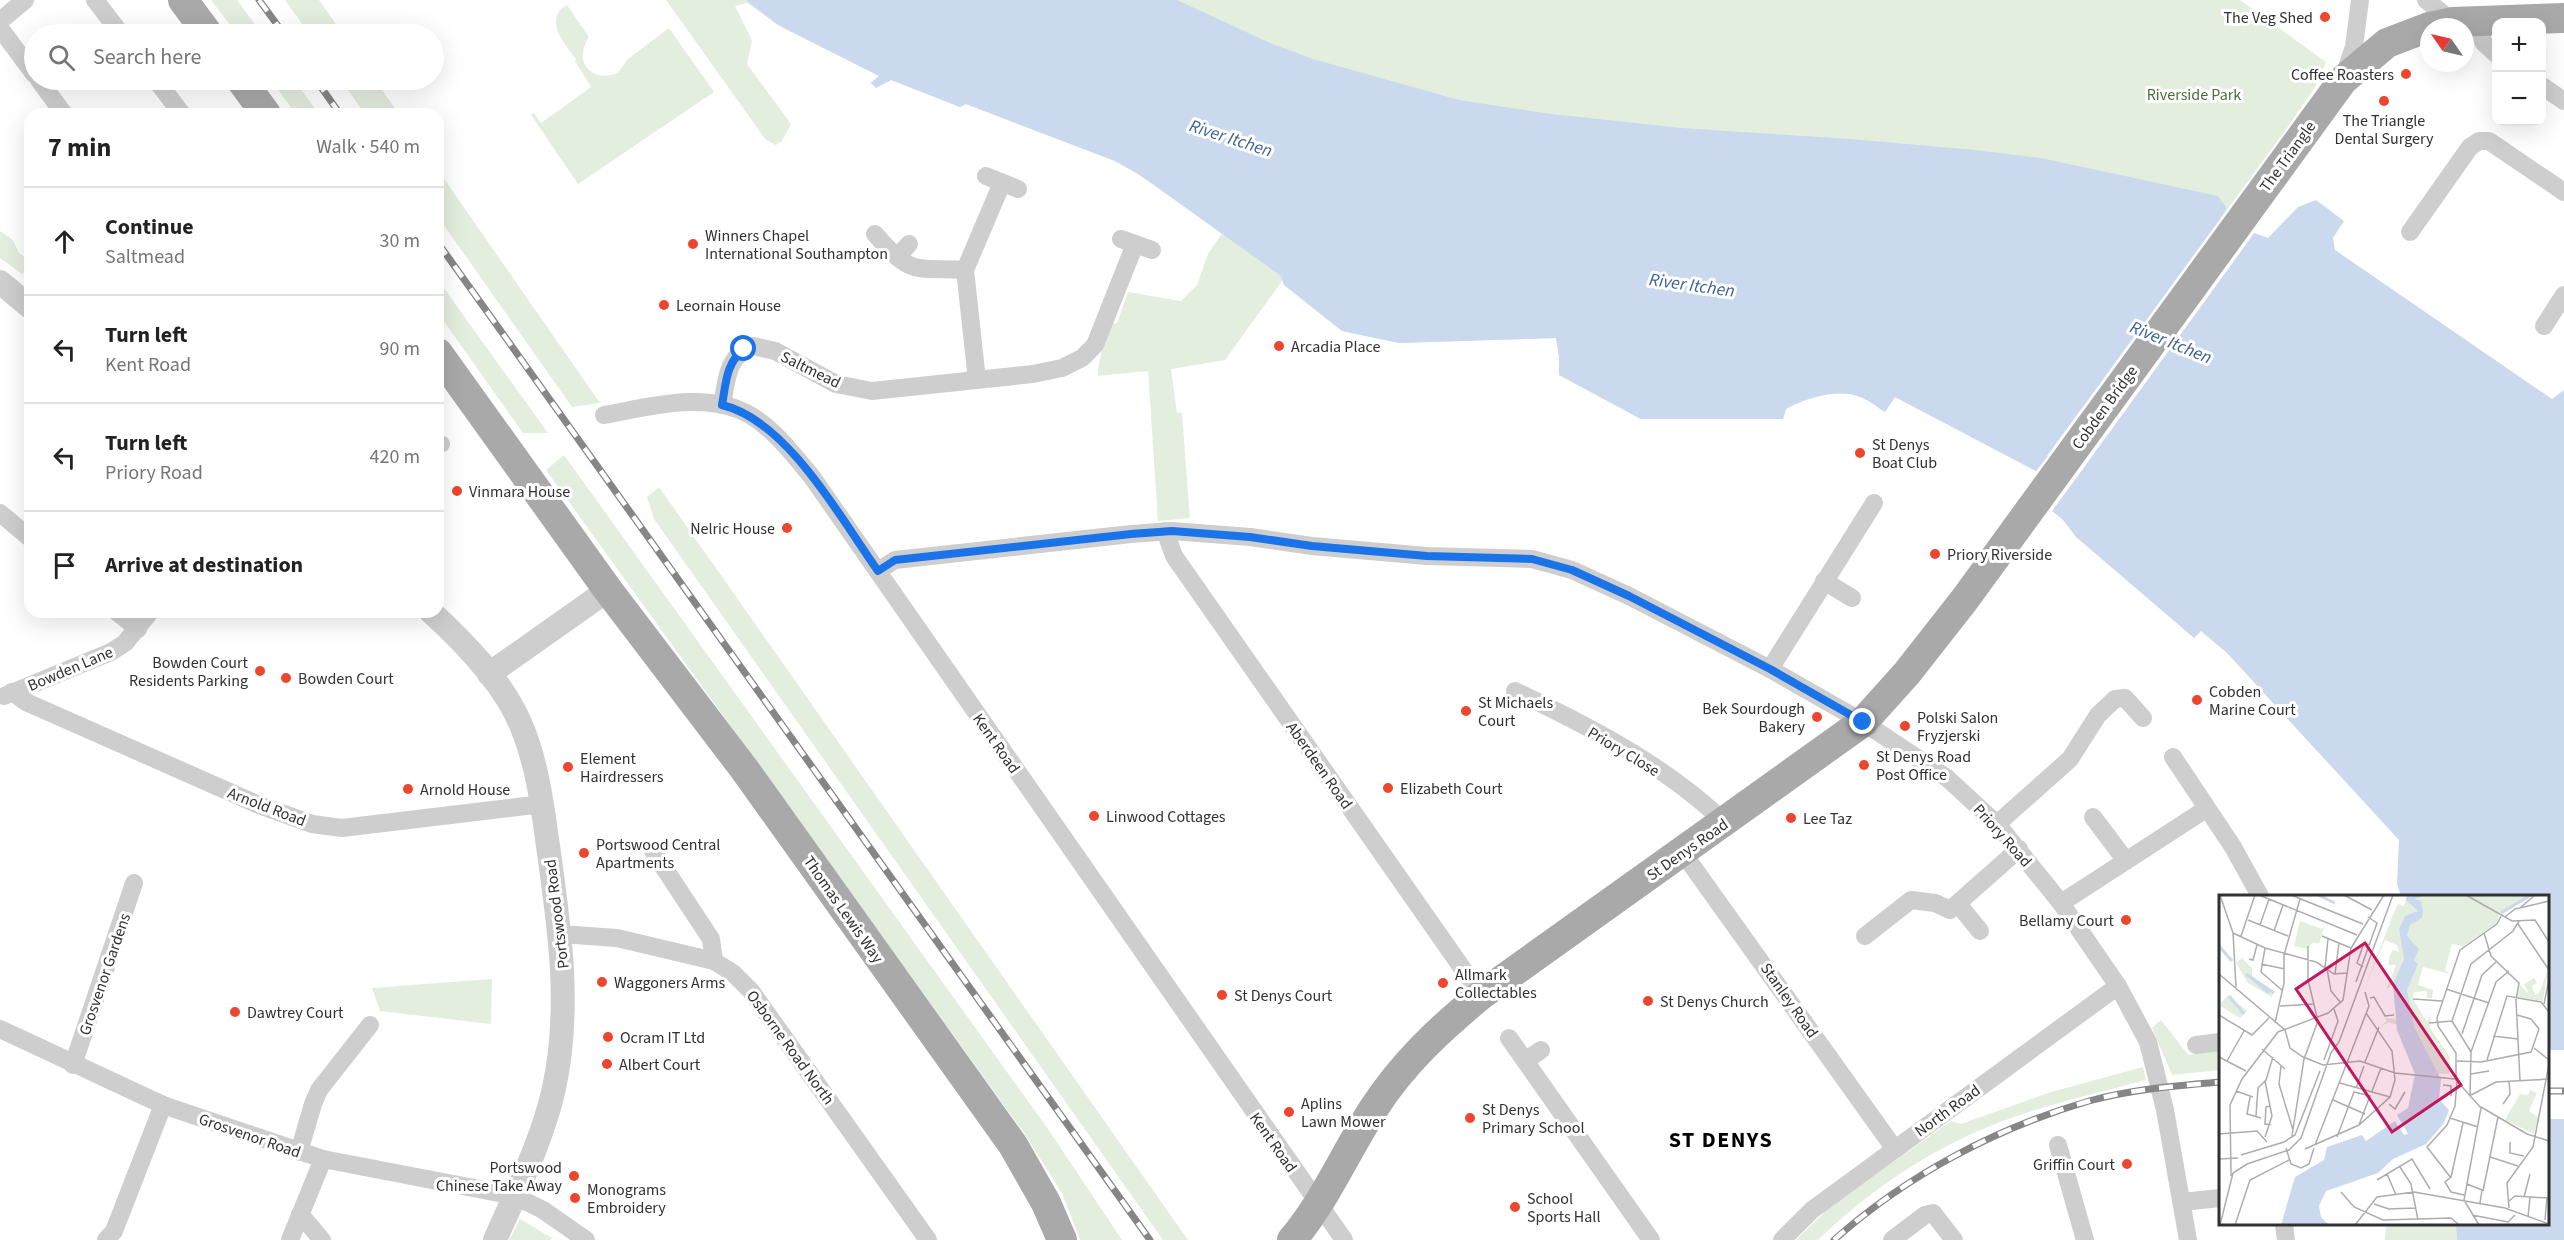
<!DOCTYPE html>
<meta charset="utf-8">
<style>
:root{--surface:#fff;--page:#f6f6f6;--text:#222;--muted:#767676;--line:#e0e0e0}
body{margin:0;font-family:"Source Sans 3",sans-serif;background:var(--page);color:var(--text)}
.controls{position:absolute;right:18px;top:18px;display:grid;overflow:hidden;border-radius:12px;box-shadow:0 6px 24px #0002}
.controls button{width:54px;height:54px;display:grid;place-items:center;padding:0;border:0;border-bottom:2px solid var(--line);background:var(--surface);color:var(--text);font:30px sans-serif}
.compass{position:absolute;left:2420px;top:18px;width:54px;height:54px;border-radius:50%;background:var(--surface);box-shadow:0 6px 24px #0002;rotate:304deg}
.stop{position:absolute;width:18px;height:18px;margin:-14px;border:4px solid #1a73e8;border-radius:50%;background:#fff}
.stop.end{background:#1a73e8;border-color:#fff;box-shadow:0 2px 6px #0008}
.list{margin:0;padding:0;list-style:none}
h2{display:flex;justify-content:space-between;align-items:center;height:78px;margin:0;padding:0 24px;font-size:26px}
h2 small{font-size:20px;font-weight:400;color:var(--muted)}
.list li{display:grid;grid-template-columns:39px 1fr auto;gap:18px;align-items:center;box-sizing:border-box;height:108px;padding:0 24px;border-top:2px solid var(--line)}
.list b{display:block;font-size:22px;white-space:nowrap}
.list p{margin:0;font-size:20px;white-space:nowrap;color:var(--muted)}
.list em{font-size:20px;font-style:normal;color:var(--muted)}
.icon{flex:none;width:33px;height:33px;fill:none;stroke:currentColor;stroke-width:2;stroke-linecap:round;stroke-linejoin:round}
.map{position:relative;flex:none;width:2564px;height:1240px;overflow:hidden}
.search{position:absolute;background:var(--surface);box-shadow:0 6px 24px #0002;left:24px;top:24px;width:420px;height:66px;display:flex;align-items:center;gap:15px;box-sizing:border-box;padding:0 21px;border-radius:33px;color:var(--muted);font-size:22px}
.panel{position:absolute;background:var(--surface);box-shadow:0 6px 24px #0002;left:24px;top:108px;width:420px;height:510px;border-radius:18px}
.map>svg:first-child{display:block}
</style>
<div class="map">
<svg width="2564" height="1240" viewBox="0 0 2564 1240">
<rect width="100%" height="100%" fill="#fff"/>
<g fill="#e4eedf">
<path d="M211,0h26l25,34h-25z"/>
<path d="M285,0h34l24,34h-34z"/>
<path d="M666,0h1574l86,62 -11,25 -28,41 -251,343 -141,-74 -10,15c-8,-5 -16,-12 -25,-15 -21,-9 -55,1 -74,12l-3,10h-142l-82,-44v-18l-3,-19 -157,5 -57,-12 -58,-46 -2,-4 -57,79 -54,9 6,44h5l8,105 -32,3 -10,-150 -50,5c-2,-10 9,-39 11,-51l8,-2 11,-31 53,9 16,-16 11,-31 14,-21 -65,-47 -42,-25 -149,-57 -6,3 -69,-27 -15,8 -5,-5 8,-7 -101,-51 -31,-22 -12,3 17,34 -5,24 44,60 -9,17 -6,4 -10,-5z"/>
<path d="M567,5l22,32c-16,23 1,47 29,36l10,-14 41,-31 45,64 -136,92 -47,-69 3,-2 7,10 50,-36 -16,-26 1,-2c-11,-15 -34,-40 -9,-54z"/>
<path d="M271,80h23l25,34h-23z"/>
<path d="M341,80h34l24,34h-34z"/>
<path d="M438,170l162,233 -28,4 -134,-190z"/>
<path d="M0,231l13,9 6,13 11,7v7l-8,7 -22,-16z"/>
<path d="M438,280l110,153h-25l-85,-120z"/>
<path d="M564,455l484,674 74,111h-42l-18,-47 -38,-60 -478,-663z"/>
<path d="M659,487l529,753h-25l-509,-721 -7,-22z"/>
<path d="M492,979l-1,45 -111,-13 -8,-23z"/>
<path d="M2161,1020l27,35 32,-5v20l-48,5 -20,-47z"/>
<path d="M2143,1067l3,13c-44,12 -89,22 -132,37 -73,25 -140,69 -196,123h-22l34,-33 121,-86 10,3 90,-32z"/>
<path d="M2548,1119h16v121h-179l1,-16h162z"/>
<path d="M520,1219l32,19 -2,2h-41z"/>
</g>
<g fill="#cbd9ee">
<path d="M746,0h431l93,43 43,16 146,41 92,14 131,14 169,11 124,11 66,8 177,38 9,12 -9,14 29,21 7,-10 14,5 30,-31 18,-7 28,21 -11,17 2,12 217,149 12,-9v660h-16v-154h-147l-4,-12 2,-44 -172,-187 -26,-22 -7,7 -118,-101 -13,-17 -11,-9 25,-34 -29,-21 -12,15 -141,-74 -10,15c-8,-5 -16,-12 -25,-15 -21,-9 -55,1 -74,12l-3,10h-142l-82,-44v-18l-3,-19 -157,5 -57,-12 -58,-46 -3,-9 -144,-103 -22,-12 -149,-57 -6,3 -69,-27 -15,8 -5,-5 8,-7 -101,-51z"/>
<path d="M2548,1119h16v121h-107l-1,-16h92z"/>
</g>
<path fill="#fff" d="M2218,222l29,21 -170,234 -30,-21z"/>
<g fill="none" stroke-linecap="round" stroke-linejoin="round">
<g stroke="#cecece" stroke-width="18">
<path d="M95,0l26,34"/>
<path d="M2426,0l27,22"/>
<path d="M0,21l25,-21"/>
<path d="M2474,21l10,22 12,11"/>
<path d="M0,28l34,46"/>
<path d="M2344,76l10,-29 6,-47"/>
<path d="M39,80l25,34"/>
<path d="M156,80l26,34"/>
<path d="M2542,86l22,15"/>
<path d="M986,176l32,13"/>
<path d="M2410,232l60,-85 9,-6h10l75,51"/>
<path d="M875,234c37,43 39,33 90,36"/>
<path d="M1121,239l31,11"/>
<path d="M897,257l12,-13"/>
<path d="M2544,326l20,-31"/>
<path d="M977,380l-12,-110 37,-87"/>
<path d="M722,405c5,-25 4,-49 31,-59l22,5 61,33 36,7 161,-17 29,-6 20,-10 13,-13 40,-101"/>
<path d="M604,415c45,-8 103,-25 146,0 25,15 43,39 62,62l532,763"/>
<path d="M438,444h3"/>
<path d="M0,513l30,25"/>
<path d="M1165,531l9,25 307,439"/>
<path d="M878,571l17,-11 236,-26 41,-3 78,6 62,9 115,10 105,3 40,11 57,26 141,73 93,53 84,56 50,46 64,79 57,83 30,56 17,68 23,130"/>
<path d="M1824,581l28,17"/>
<path d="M117,612l21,17"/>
<path d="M1770,669l104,-166"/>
<path d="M1515,691c73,35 152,75 210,132"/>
<path d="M12,692l14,10 233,103 53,19 30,4 200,-24"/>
<path d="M4,696l107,-44 14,-9 25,-31"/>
<path d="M2173,757l60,90 27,49"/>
<path d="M2093,817l33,44"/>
<path d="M1997,824l73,-65 28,-44 17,-16 10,-1 18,20"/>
<path d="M653,851l58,88 3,22"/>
<path d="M1683,853l211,295"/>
<path d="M2061,903l145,-94"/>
<path d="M1958,904l22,27"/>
<path d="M560,934l57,4 97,23 19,12 18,18 177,249"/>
<path d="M1865,936l46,-36 24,3 15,7 69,-61"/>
<path d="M0,1029l163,76 160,54 192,37 28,14 43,30"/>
<path d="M1509,1038l142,202"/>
<path d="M2196,1045l24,-3"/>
<path d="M1525,1061l16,-11"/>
<path d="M73,1065l61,-182"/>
<path d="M2058,1145l27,95"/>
<path d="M299,1152l14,-48 6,-14 51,-65"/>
<path d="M2182,1202l38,-4"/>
<path d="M300,1214l22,26"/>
<path d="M2284,1224l2,16"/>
<path d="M106,1240l8,-9 49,-126"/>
<path d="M290,1240l33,-81"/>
<path d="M1782,1240l30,-30 306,-224"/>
<path d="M1892,1240l33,-25 8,-2 21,27"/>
</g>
<g stroke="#cecece" stroke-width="24">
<path d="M0,282l30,25"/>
<path d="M431,612c34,31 72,70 90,113 17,40 22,86 28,128 11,79 22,157 5,235 -12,54 -37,102 -59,152"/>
<path d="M489,674l119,-84"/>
</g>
<g stroke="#a9a9a9" stroke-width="30">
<path d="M183,0l25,34"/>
<path d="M2430,27l23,-5 111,-4"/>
<path d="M241,80l25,34"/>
<path d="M438,353l170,237 137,180 268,375 33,58 16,37"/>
<path d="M1292,1240c33,-39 54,-89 82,-132 29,-45 66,-79 107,-113l382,-273 44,-49 58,-74 378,-519 44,-37 42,-16"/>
</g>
<g stroke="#868686" stroke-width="7">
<g id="rail">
<path d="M259,0l25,34"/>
<path d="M316,80l24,34"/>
<path d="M438,243l712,997"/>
<path d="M2548,1091h16"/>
<path d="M1834,1240c73,-65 162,-112 255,-139 43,-12 88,-15 131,-19"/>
</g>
</g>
<use href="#rail" stroke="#fff" stroke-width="4.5" stroke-dasharray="14" stroke-linecap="butt"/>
</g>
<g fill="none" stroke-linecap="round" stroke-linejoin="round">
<path stroke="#1a73e8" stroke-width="8" d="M744,349c-18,14 -18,34 -22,56 65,15 119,114 156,166l17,-11 236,-26 41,-3 78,6 62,9 115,10 105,3 40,11 57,26 141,73 93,53"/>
</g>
<g fill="#ec462f" stroke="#fff" stroke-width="2">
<circle cx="2325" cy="17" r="6"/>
<circle cx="2406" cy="74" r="6"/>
<circle cx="2384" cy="101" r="6"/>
<circle cx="693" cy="244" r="6"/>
<circle cx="664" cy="305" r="6"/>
<circle cx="1279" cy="346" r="6"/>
<circle cx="1860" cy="453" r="6"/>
<circle cx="457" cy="491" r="6"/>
<circle cx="787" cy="528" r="6"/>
<circle cx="1935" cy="554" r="6"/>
<circle cx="260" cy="671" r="6"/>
<circle cx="286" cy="678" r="6"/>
<circle cx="2197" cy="700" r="6"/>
<circle cx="1466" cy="711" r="6"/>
<circle cx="1817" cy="717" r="6"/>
<circle cx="1905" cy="726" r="6"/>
<circle cx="1864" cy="765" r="6"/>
<circle cx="568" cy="767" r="6"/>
<circle cx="1388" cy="788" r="6"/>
<circle cx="408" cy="789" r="6"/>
<circle cx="1094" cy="816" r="6"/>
<circle cx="1791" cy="818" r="6"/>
<circle cx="584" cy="853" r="6"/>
<circle cx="2126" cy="920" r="6"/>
<circle cx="602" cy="982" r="6"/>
<circle cx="1443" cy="983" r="6"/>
<circle cx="1222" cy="995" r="6"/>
<circle cx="1648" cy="1001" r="6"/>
<circle cx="235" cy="1012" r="6"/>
<circle cx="608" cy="1037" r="6"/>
<circle cx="607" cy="1064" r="6"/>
<circle cx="1289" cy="1112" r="6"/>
<circle cx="1470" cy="1118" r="6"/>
<circle cx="2127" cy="1164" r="6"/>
<circle cx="574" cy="1176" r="6"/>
<circle cx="575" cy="1198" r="6"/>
<circle cx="1515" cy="1207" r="6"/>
</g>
<g text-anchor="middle" stroke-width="6" stroke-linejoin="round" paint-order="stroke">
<g font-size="16" fill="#313131" stroke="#fff" text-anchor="start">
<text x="2313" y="23" text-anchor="end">The Veg Shed</text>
<text x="2394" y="80" text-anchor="end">Coffee Roasters</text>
<text x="2384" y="126" text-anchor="middle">The Triangle<tspan x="2384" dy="18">Dental Surgery</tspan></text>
<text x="705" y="241">Winners Chapel<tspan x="705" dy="18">International Southampton</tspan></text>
<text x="676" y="311">Leornain House</text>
<text x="1291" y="352">Arcadia Place</text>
<text x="1872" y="450">St Denys<tspan x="1872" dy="18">Boat Club</tspan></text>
<text x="469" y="497">Vinmara House</text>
<text x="775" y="534" text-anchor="end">Nelric House</text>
<text x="1947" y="560">Priory Riverside</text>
<text x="248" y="668" text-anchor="end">Bowden Court<tspan x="248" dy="18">Residents Parking</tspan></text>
<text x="298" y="684">Bowden Court</text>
<text x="2209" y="697">Cobden<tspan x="2209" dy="18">Marine Court</tspan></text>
<text x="1478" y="708">St Michaels<tspan x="1478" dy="18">Court</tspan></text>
<text x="1805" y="714" text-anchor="end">Bek Sourdough<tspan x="1805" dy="18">Bakery</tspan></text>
<text x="1917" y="723">Polski Salon<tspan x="1917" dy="18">Fryzjerski</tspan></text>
<text x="1876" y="762">St Denys Road<tspan x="1876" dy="18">Post Office</tspan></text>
<text x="580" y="764">Element<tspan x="580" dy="18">Hairdressers</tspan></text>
<text x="1400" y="794">Elizabeth Court</text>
<text x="420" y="795">Arnold House</text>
<text x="1106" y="822">Linwood Cottages</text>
<text x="1803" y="824">Lee Taz</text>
<text x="596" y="850">Portswood Central<tspan x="596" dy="18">Apartments</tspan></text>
<text x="2114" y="926" text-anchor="end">Bellamy Court</text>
<text x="1455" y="980">Allmark<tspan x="1455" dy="18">Collectables</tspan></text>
<text x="614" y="988">Waggoners Arms</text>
<text x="1234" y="1001">St Denys Court</text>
<text x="1660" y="1007">St Denys Church</text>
<text x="247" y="1018">Dawtrey Court</text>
<text x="620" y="1043">Ocram IT Ltd</text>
<text x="619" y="1070">Albert Court</text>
<text x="1301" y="1109">Aplins<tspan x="1301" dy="18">Lawn Mower</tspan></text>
<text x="1482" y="1115">St Denys<tspan x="1482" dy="18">Primary School</tspan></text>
<text x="2115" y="1170" text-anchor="end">Griffin Court</text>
<text x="562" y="1173" text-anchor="end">Portswood<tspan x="562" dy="18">Chinese Take Away</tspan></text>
<text x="587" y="1195">Monograms<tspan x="587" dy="18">Embroidery</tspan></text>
<text x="1527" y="1204">School<tspan x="1527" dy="18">Sports Hall</tspan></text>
</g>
<g font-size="16" fill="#4a6f3c" stroke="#fff">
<text x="2194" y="100">Riverside Park</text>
</g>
<g font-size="16" fill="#313131" stroke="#fff">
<text transform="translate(2287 156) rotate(-54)" y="6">The Triangle</text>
<text transform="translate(811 369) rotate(26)" y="6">Saltmead</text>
<text transform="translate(2104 407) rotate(-54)" y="6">Cobden Bridge</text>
<text transform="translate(70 668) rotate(-23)" y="6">Bowden Lane</text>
<text transform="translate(997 743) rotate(55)" y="6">Kent Road</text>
<text transform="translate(1624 751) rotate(31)" y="6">Priory Close</text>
<text transform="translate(1320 765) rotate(55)" y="6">Aberdeen Road</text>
<text transform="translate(267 806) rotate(21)" y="6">Arnold Road</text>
<text transform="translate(2003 835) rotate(48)" y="6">Priory Road</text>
<text transform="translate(1687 849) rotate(-35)" y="6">St Denys Road</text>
<text transform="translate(844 909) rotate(55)" y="6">Thomas Lewis Way</text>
<text transform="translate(556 914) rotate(-97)" y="6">Portswood Road</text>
<text transform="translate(104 974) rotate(-71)" y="6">Grosvenor Gardens</text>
<text transform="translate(1790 1000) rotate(55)" y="6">Stanley Road</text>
<text transform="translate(791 1047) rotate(54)" y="6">Osborne Road North</text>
<text transform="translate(1947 1110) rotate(-36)" y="6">North Road</text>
<text transform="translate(250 1135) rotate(19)" y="6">Grosvenor Road</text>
<text transform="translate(1274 1142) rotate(55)" y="6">Kent Road</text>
</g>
<g font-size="18" font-style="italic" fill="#3b6197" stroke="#fff">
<text transform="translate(1231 138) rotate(18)" y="6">River Itchen</text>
<text transform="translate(1692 285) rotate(8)" y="6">River Itchen</text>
<text transform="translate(2171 342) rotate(22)" y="6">River Itchen</text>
</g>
<g font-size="22" font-weight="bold" letter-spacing="1.5" fill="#000" stroke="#fff">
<text x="1721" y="1147">ST DENYS</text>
</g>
</g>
<g transform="translate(2219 895)">
<rect width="330" height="330" fill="#fff"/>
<path d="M188,0h126l-34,19 -2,9 -34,23 -11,-2 -7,26 5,4 -27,-7 -5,18 15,5 -1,8h-5v-7l-13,1 -1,7 14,23 4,-8 -1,14 20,29 -1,17h-34l-18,-49 -8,-3 -9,5 7,-6 -2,-3 13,1 -5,-35 -7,6 10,-25h-8l2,-10 3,-5 6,2 -2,-7 -12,-5 -21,50 28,-73 6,-13 6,2zM81,26l22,8 3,-3 -6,17h-7l-5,6 -13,-3zM23,63l10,10v9l21,15 -1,5 -24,-14 -12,-20zM329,75l-5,31 -25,-4 2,-12 9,9 -5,-10 10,-6 3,5 -5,3 3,9 4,-2zM9,100l19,16 -7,7 -21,-13zM311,195l7,3 -8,18 10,7 -5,16 -29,-14 15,-26 8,1z" fill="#e4eedf"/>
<path d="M188,0h19l-12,4 7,2 2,11 -1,6 -12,7 -3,11 12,13 -5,11 4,4 -11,26 7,37 27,52 -2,20 10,11 -5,13 -18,21 -33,15 -15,14 -52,18 -7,15 2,11 8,8h-48l14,-48 29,-17 3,-13 35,-12 4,6 29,-20 9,14 4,-1 -11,-19 11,-7 7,-34 -18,-44 -4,-46 11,-25 -5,-30 6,-13 13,-5 -12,-11z" fill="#cbd9ee"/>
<path fill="none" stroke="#cbd9ee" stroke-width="3" d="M99,0l17,8M282,18l30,-18M0,51l13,15M27,79l28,19M34,84l16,14M10,101l15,18"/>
<path fill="none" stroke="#adadad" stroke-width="1.5" d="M1,0l13,38 3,54M40,0l98,40M72,0l72,29M125,0l28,15M247,0l46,26 23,-1 14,22M301,13l15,-13M286,22l10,-8 34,-8M29,25l40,16M299,29l31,46M41,30l9,-26M55,36l9,-26M14,38l32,15 51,14 18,12 13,-1M265,38l7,23 28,27 -3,17 4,80M22,41l14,-41M103,41l29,12M46,53l-4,24 22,19M30,64l4,1 4,-15M42,69l24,5M144,72l-6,-4 7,-20 6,2M106,73l3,-29M108,74l4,22 10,12M0,79l66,56 5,18 13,9 20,8 37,-4 35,12 60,6 26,29 -17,92M116,79l4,-31M137,87l21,-59 -9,-6M227,94l43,14M151,103l4,-1 11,19 9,-1M194,104l29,2M325,109l5,-25M61,111l33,-2M0,120l33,20 17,-17M233,126l19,-57 42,-33 6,-10M233,126l19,31 -1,44M56,128l9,-40v-28l16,-56M210,128l23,-2M243,139l20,-59 14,-13M274,141l25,3M315,153l15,12M43,154l23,20M252,157l25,-70 13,-11M111,159l9,-12 54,-147M0,162l27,14M105,165l14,-39 -4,-12M268,165l20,-64 34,6 8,10M8,166l17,-30M238,166l24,1 50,-10 8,-23 -8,-10 -14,-4M146,167l14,-35M62,171l-2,18 14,46M252,179l18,-3M237,185v-27l-18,-27 -1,-8 23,-68 37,-26 4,-8M121,188l50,14M224,190l8,1v10M137,193l8,-22M17,196l17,6M153,196l9,-23M252,200l25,-13 53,-3M31,202l-3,17 14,4M114,205l32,14M170,209l6,5 10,-17M284,209l7,-10 -1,-13M51,211l-4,1 -1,17 6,1M262,212l46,27 22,7M37,221l2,-28 8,-8 7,-23M231,223l28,9M244,228l-12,54 -6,5 6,10 13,3M0,239l38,-3 10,11M73,241l12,-77 14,-38 -10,-41v-34M46,242l7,-21 -7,-35M118,242l17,-45 16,4 -11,29M291,247v11l14,3M96,250l54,-139 -4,-14M67,253l5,16 10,4 8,-4 5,-16M86,254l54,-24 31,-28 5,-17 -3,-29 -26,-38M22,260l43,-13 11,-7 25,-64M271,262l28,9M0,264l19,-1M181,272l11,17 7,36M168,279l9,21M12,281l-1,-71 12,-26 36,-47 50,-19 15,-13 8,-52 33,-53M232,283l-24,-31 20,-22 8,-19 2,-25M158,285l35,-21 18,30M248,289l15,6 -2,13M264,296l15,-74M122,297l13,15 29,13 68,-2 8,7M305,302l6,-23M245,305l15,25M290,306l6,-5 33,2M155,309l15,5 26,-1M290,313l-2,-25 26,-36 16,-83M253,320l36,7 7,-7M309,322l2,-20M326,325l2,-23M1,330l13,-52 14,-9 42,-14 12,-12 30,-85M16,330l15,-45 39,-20M136,330l22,-28 37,-5 91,16 44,16"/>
<path fill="#c2185b" fill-opacity="0.15" stroke="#c2185b" stroke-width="3" d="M146,48l96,142 -69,47 -96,-143z"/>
<rect width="330" height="330" fill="none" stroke="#313131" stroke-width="3"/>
</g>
</svg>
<div class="controls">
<button>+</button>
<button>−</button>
</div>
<svg class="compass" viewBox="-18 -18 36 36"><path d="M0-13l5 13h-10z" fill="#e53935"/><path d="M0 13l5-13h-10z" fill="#767676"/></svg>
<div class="stop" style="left:744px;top:349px"></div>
<div class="stop end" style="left:1863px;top:722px"></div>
<div class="search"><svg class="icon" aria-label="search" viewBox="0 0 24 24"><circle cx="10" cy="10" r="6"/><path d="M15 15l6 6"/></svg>Search here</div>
<section class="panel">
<h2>7 min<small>Walk · 540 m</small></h2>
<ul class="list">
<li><svg class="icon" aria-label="ahead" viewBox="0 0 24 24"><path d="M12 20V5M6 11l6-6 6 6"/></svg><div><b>Continue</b><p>Saltmead</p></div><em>30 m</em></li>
<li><svg class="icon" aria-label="left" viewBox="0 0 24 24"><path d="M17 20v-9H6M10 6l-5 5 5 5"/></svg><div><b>Turn left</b><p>Kent Road</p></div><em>90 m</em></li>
<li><svg class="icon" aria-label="left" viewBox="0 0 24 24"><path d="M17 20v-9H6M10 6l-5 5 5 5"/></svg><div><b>Turn left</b><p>Priory Road</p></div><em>420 m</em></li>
<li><svg class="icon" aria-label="arrive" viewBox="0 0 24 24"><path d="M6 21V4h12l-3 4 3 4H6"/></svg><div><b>Arrive at destination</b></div></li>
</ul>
</section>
</div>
